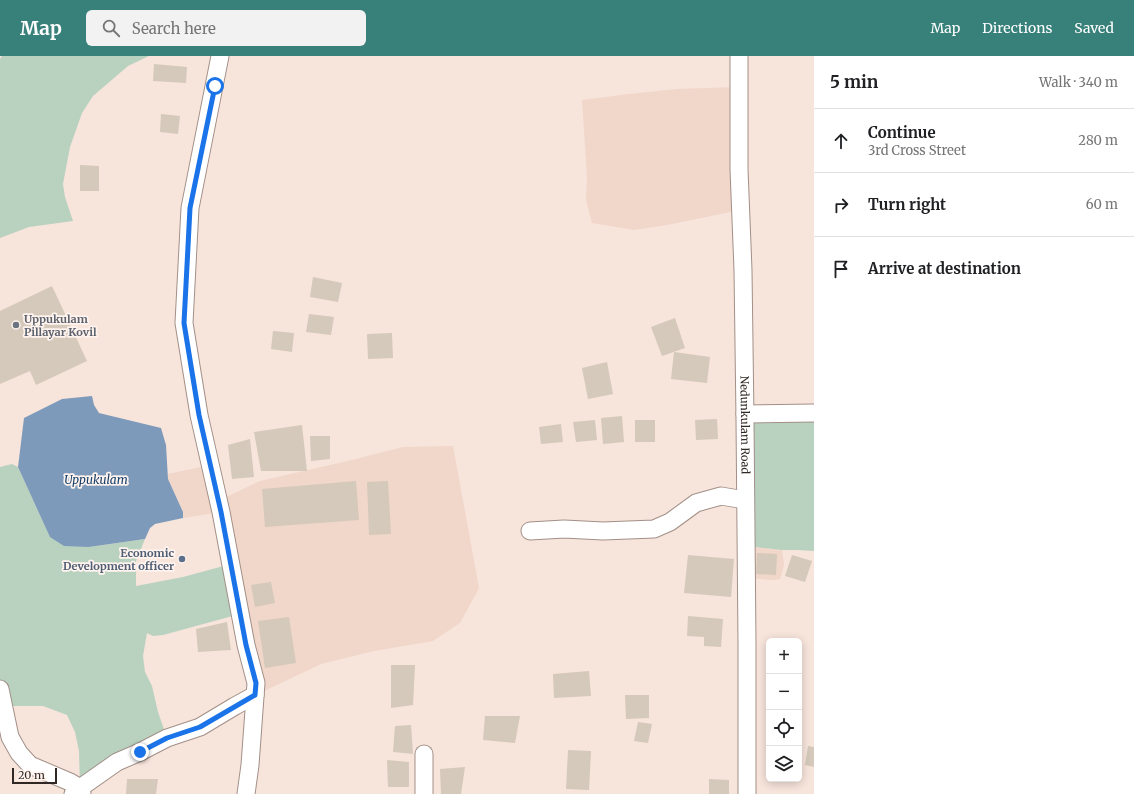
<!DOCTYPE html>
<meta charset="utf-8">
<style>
:root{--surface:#fff;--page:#f2f2f2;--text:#202124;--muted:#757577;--line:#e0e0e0;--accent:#38807a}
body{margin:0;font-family:Merriweather,serif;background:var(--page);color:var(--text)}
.controls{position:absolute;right:12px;bottom:12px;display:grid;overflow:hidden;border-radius:6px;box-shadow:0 2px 10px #0003}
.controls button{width:36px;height:36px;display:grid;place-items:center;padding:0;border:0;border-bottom:1px solid var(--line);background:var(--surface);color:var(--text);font:20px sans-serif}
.scale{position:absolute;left:12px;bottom:10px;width:45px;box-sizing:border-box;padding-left:4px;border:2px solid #2f2824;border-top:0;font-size:11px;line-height:14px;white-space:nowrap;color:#2f2824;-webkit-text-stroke:3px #fff3ee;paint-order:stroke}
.stop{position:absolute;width:12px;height:12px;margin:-9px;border:3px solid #1a73e8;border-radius:50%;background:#fff}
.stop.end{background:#1a73e8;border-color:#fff;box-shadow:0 1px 4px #0008}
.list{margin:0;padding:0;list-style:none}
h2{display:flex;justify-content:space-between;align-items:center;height:52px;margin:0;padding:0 16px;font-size:17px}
h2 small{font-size:13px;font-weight:400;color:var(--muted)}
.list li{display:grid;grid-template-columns:26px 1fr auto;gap:12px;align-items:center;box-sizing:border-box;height:64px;padding:0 16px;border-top:1px solid var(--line)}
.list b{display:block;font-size:15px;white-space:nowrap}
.list p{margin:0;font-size:13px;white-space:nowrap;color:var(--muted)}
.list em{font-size:13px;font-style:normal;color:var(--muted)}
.icon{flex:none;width:22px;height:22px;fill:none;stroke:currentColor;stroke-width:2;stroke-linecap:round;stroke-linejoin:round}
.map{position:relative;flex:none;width:814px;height:738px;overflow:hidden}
header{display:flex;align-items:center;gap:24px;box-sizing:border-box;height:56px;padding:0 20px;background:var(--accent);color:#fff}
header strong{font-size:19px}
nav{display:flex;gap:22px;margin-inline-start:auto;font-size:14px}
.search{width:280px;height:36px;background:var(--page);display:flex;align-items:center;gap:10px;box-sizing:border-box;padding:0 14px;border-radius:6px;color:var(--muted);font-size:15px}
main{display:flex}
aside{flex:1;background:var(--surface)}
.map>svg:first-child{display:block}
</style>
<header>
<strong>Map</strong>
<div class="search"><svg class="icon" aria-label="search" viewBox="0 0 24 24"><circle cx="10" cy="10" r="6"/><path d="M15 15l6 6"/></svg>Search here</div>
<nav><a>Map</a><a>Directions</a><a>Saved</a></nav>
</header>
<main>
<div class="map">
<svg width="814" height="738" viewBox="0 0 814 738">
<rect width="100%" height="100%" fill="#f7e4db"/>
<g fill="#f1d6ca">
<path d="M739,31l1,123 -73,15 -33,5 -42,-7 -6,-23 1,-24 -5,-76 47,-6 48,-5z"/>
<path d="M453,390l26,142 -19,35 -27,18 -59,10 -53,13 -59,28 -36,-195 34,-16 92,-21 51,-13z"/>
<path d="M210,409l11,47 -38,6v-6l-15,-33v-5z"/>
<path d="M746,490l36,4 2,15 -4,14 -7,1 -27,-2z"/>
</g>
<g fill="#b9d2c0">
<path d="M2,0h147l-21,10 -35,30 -11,17 -12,34 -7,37 2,13 8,24 -44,6 -29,11v-179z"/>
<path d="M814,357v138l-16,-1h-16l-36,-4 -1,-132z"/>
<path d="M12,408l6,3 32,69 39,11 56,-8 -9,22v25l47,-9 48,-13 9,50 -77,21 -10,1 -6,-3 -4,23 2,16 7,14 6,26 9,26 -87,50 -1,-37 -4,-19 -8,-17 -24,-9h-39l-4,-17v-222z"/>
</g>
<path fill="#7e9abb" d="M92,340l2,9 5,8 62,15 5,17 2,34 15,33v6l-28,6 -5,4 -5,11 -56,8 -25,-1 -14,-9 -32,-70 6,-49 38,-19z"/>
<g fill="#d4c9ba">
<path d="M154,8l33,3 -1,16 -33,-2z"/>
<path d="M161,58l19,2 -2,18 -18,-2z"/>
<path d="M80,109l19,1v25h-19z"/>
<path d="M313,221l29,6 -4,19 -28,-5z"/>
<path d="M52,230l35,75 -51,24 -6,-14 -30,13v-73z"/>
<path d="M309,258l25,3 -3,18 -25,-3z"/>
<path d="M675,262l10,30 -23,8 -11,-29z"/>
<path d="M273,275l21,2 -2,19 -21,-3z"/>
<path d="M392,277l1,25 -25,1 -1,-25z"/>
<path d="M674,296l36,5 -3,26 -36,-4z"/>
<path d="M607,306l6,32 -25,5 -6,-31z"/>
<path d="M622,360l2,26 -21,2 -2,-26z"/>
<path d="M717,363l1,20 -22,1 -1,-20z"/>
<path d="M595,364l2,20 -21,2 -3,-20z"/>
<rect x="635" y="364" width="20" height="22"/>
<path d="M561,368l2,18 -22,2 -2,-17z"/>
<path d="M302,369l5,46h-46l-7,-39z"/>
<path d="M310,380h20v23l-19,2z"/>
<path d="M250,383l4,38 -22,2 -4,-34z"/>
<path d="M356,425l3,39 -94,7 -3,-38z"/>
<path d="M388,425l3,53 -22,1 -2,-53z"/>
<path d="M757,497l20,1 -1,21 -20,-1z"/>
<path d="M688,499l46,4 -3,38 -47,-4z"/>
<path d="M792,499l20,6 -7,21 -20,-6z"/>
<path d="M271,526l4,21 -20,4 -4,-22z"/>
<path d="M688,560l35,3 -2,28 -17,-1v-9l-17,-1z"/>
<path d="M289,561l7,46 -31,5 -7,-47z"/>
<path d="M227,566l4,28 -33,2 -2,-23z"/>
<path d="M391,609h24l-2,40 -22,3z"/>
<path d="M589,615l2,25 -37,2 -1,-24z"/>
<path d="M625,639h24v23l-23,1z"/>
<path d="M485,660h35l-5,27 -32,-3z"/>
<path d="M638,666l14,2 -4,19 -14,-2z"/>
<path d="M411,669l2,29 -20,-2 2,-26z"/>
<path d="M808,690l6,1v20l-9,-2z"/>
<path d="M568,694l23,1 -2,39 -23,-1z"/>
<path d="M387,704l22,2v25h-21z"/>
<path d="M465,711l-4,27h-20l-1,-25z"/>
<path d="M127,723h31l-2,15h-30z"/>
<path d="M709,723l20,1v14h-20z"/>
</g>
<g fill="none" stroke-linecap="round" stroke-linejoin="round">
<g stroke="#a29088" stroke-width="19">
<g id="street">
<path d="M220,0l-30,152 -6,115 15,92 22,97 25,133 10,38 -6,82 -4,29"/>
<path id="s1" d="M739,0v113l4,101 2,149 2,225v150"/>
<path d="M745,358l69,-1"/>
<path d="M530,475l34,-2 39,2 51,-2 16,-7 26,-19 25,-7 24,4"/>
<path d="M0,633l10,48 9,16 11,12 40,17 10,6 2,6"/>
<path d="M73,738l7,-6 37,-26 23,-10 27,-14 33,-11 35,-21 20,-11"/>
<path d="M424,738v-40"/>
</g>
</g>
<use href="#street" stroke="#fff" stroke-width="17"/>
</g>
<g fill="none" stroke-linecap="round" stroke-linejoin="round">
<path stroke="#1a73e8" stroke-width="5" d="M140,696l27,-14 33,-11 55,-32 1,-12 -10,-38 -25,-133 -22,-97 -15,-92 6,-115 25,-122"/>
</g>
<circle fill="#6b7280" stroke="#fff3ee" stroke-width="1.5" cx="16" cy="269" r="4"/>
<circle fill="#5c6f8a" stroke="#fff3ee" stroke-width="1.5" cx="182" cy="503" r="4"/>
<g text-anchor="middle" stroke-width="3.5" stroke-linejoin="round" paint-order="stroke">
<g font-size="11" font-weight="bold" fill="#5b616d" stroke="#fff3ee" text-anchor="start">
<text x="24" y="267">Uppukulam<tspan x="24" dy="13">Pillayar Kovil</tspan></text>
</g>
<g font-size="11" fill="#2f2824" stroke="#fff3ee">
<text dy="4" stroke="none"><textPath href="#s1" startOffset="369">Nedunkulam Road</textPath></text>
</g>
<g font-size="11" font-weight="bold" fill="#4e5e75" stroke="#fff3ee" text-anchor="end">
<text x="174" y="501">Economic<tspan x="174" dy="13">Development officer</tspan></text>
</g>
<g font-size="12" font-style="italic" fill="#153e6a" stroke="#fff3ee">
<text x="96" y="428">Uppukulam</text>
</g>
</g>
</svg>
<div class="controls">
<button>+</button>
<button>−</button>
<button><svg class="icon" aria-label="locate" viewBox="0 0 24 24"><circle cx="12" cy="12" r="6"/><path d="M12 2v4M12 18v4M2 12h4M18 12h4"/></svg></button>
<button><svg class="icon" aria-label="layers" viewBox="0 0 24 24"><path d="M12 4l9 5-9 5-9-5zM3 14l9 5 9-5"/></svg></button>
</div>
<div class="scale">20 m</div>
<div class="stop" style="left:215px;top:30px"></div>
<div class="stop end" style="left:140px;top:696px"></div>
</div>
<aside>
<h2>5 min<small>Walk · 340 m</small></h2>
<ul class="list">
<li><svg class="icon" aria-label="ahead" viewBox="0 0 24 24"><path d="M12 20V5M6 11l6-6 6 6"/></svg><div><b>Continue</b><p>3rd Cross Street</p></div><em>280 m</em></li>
<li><svg class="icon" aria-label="right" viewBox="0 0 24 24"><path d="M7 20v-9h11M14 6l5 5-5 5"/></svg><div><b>Turn right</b></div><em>60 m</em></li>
<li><svg class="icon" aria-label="arrive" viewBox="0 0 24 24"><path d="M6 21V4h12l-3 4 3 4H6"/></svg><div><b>Arrive at destination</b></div></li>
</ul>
</aside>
</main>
